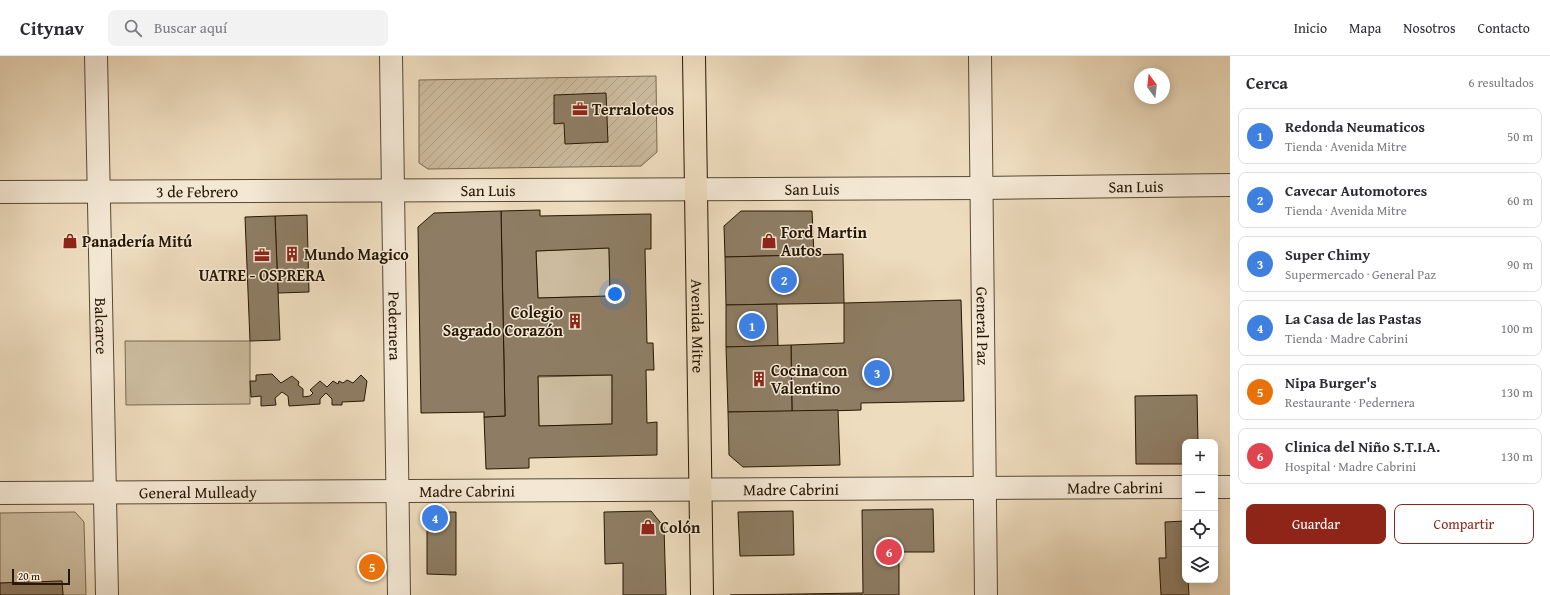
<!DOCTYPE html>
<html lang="es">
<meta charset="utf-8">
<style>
:root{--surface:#fff;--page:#f2f2f3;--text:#2b2b33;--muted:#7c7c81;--line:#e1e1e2;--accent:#8f2418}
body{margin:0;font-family:"Gentium Book Plus",serif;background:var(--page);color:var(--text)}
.controls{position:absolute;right:12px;bottom:12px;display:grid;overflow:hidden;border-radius:8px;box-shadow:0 2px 10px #0003}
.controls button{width:36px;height:36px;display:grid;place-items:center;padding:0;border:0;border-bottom:1px solid var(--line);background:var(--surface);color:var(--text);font:20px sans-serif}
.compass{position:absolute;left:1134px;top:12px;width:36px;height:36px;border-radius:50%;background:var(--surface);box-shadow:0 2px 10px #0003;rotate:345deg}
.scale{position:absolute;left:12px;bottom:10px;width:58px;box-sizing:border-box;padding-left:4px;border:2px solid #261703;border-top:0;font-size:11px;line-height:14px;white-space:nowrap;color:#261703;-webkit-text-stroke:3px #f4e8d5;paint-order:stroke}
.you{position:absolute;left:615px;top:238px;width:14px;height:14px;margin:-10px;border:3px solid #fff;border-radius:50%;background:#1a73e8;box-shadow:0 0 0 6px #1a73e833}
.badge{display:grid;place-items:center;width:26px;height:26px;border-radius:50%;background:var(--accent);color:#fff;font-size:13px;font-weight:700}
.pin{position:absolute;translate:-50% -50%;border:2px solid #fff;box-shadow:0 1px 4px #0006}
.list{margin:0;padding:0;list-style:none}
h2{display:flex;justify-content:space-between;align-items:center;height:52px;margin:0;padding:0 16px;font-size:17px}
h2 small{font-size:13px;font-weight:400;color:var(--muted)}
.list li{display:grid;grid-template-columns:26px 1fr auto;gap:12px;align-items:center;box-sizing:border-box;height:56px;margin:0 8px 8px;padding:0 8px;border:1px solid var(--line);border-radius:8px}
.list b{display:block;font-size:15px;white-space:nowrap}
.list p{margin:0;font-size:13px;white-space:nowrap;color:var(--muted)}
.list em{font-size:13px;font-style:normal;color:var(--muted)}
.actions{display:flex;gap:8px;padding:12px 16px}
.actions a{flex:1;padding:9px 0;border:1px solid var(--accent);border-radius:8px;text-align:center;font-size:14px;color:var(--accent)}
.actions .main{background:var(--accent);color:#fff}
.icon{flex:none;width:22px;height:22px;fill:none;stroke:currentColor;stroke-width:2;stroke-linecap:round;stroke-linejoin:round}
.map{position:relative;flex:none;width:1230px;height:539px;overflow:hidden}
header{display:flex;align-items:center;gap:24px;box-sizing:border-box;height:56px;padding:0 20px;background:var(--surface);border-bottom:1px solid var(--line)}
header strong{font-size:19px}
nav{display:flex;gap:22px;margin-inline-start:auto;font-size:14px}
.search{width:280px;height:36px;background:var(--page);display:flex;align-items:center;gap:10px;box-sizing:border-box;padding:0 14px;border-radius:8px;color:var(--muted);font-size:15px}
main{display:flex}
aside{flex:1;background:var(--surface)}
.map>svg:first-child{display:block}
</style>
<header>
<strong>Citynav</strong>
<div class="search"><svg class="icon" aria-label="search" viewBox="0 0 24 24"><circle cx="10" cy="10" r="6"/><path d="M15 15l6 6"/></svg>Buscar aquí</div>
<nav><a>Inicio</a><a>Mapa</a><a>Nosotros</a><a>Contacto</a></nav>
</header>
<main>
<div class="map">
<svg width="1230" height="539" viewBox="0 0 1230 539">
<defs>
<pattern id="garden-furrows" width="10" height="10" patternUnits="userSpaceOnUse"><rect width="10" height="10" fill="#ccbb9e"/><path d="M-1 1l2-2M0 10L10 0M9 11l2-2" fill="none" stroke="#afa086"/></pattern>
</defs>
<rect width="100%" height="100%" fill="#eedcbe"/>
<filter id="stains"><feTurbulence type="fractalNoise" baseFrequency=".005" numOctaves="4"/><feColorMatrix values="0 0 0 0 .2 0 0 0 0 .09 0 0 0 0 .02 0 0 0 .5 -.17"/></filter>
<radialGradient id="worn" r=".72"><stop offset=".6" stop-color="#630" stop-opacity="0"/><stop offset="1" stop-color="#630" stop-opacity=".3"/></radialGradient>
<g fill="#ccbb9e" stroke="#796950">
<path d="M609,192l1,48 -72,2 -2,-47z"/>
<path d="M125,285h125v63l-124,1z"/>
<path d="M612,319v49l-73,2 -1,-49z"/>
<path d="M75,456l9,10 2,73h-23l-1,-14 -62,2v-70z"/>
</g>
<path fill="url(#garden-furrows)" stroke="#796950" d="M656,20l1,76 -16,14 -213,3 -9,-6v-83z"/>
<g fill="#8e7d64" stroke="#261703" fill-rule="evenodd">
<path d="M606,37l2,49 -43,2 -1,-21 -10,1v-29z"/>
<path d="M540,154v6l111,-2v35h-6l2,94h6l1,27h-8l1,53 10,-1v33l-128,3v10l-43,1 -2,-52 21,-1 -4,-205zM609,192l1,48 -72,2 -2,-47zM612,319v49l-73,2 -1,-50z"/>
<path d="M501,155l4,205 -21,1v-5l-63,1 -3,-186 16,-14z"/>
<path d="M741,155h71l2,44 -89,2 -1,-31z"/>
<path d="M307,159l2,77 -31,1 -3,-77z"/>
<path d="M275,160l5,124 -30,1 -5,-124z"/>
<path d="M843,198l1,49 -118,2 -1,-48z"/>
<path d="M961,244l3,101 -103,2v7l-69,2 -1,-67 53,-2v-40z"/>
<path d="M777,248l1,42 -52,1v-42z"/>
<path d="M791,289l1,67h-64l-2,-65z"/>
<path d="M272,318l9,9 11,-7 7,6 -1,3 5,4v8l7,-1 3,-3 -3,-3 10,-9 7,6 6,-6 5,3 1,-3 4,2 4,-3 6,3 8,-8 6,6 -3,20 -22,1v3h-10v-6l-6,-6 -6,6v5l-31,2 -1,-10 -6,-4 -7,6 1,7 -15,1v-10l-10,1 -1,-16h6v-6z"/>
<path d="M1197,339l1,47h-13v22h-49l-1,-68z"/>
<path d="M838,354l2,55 -97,2 -14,-12 -1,-43z"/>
<path d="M933,453l1,43h-35v43h-169l133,-2 -1,-83z"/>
<path d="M651,455l13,16 2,68h-43v-32l-18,1 -1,-52z"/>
<path d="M793,455l1,44 -54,1 -2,-44z"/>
<path d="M439,456h17v63l-29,-1v-55z"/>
<path d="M1185,465v59h3l1,15h-28l-2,-37h7l-1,-36z"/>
<path d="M62,525l1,14h-63v-12z"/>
</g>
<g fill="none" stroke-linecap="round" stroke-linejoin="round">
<g stroke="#584832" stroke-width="24">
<g id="minor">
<path id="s1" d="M96,0l11,539"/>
<path id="s2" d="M391,0l8,539"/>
<path id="s3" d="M980,0l6,539"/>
<path id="s4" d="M0,136l982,-4 248,-3"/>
<path d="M1215,431h15"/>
<path id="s5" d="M0,437l1185,-6"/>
</g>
</g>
<g stroke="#261703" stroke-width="24">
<g id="major">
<path id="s6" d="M694,0l8,539"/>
</g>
</g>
<use href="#minor" stroke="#f4e8d5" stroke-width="22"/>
<use href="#major" stroke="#eedcbe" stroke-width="22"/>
</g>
<defs>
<g id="office-bare" transform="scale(1.2)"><path d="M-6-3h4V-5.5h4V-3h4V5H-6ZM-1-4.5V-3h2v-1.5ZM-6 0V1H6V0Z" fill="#8f2418" stroke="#f4e8d5" stroke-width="2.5" paint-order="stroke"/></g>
<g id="shop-bare" transform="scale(1.2)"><path d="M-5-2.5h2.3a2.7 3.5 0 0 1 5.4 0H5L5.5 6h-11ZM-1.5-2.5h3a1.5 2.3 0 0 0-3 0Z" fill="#8f2418" stroke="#f4e8d5" stroke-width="2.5" paint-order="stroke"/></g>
<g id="building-bare" transform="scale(1.2)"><path d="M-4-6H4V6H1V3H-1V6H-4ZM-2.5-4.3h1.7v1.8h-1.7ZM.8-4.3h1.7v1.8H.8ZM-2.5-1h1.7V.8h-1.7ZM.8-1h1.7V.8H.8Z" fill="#8f2418" stroke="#f4e8d5" stroke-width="2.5" paint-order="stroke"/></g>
</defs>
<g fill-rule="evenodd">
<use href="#office-bare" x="580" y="53"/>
<use href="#shop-bare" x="70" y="185"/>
<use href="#shop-bare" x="769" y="185"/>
<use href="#building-bare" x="292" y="198"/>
<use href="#office-bare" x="262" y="199"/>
<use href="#building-bare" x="575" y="265"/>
<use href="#building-bare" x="759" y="323"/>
<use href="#shop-bare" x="648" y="471"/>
</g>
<g text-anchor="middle" stroke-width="3" stroke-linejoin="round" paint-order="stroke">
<g font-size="16" font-weight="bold" fill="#261703" stroke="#f4e8d5" text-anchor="start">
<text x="592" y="59">Terraloteos</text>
<text x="781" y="182">Ford Martin<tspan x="781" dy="18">Autos</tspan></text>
<text x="82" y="191">Panadería Mitú</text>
<text x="304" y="204">Mundo Magico</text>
<text x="262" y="225" text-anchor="middle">UATRE - OSPRERA</text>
<text x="563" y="262" text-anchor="end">Colegio<tspan x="563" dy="18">Sagrado Corazón</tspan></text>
<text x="771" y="320">Cocina con<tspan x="771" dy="18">Valentino</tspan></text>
<text x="660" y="477">Colón</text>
</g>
<g font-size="16" fill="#261703" stroke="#f4e8d5">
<text dy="6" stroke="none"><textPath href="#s4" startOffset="1136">San Luis</textPath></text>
<text dy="6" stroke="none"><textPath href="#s4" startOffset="812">San Luis</textPath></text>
<text dy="6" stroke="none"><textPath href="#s4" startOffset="488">San Luis</textPath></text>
<text dy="6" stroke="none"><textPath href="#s4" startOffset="197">3 de Febrero</textPath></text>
<text dy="6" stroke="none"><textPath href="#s2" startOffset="270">Pedernera</textPath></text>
<text dy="6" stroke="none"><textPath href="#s6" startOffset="270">Avenida Mitre</textPath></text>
<text dy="6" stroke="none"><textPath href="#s3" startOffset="270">General Paz</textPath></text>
<text dy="6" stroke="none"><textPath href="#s1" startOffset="270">Balcarce</textPath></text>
<text dy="6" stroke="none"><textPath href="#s5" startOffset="1115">Madre Cabrini</textPath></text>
<text dy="6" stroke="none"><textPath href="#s5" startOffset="791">Madre Cabrini</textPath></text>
<text dy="6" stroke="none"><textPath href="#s5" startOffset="467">Madre Cabrini</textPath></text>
<text dy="6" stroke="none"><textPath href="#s5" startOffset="198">General Mulleady</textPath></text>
</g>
</g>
<rect width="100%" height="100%" filter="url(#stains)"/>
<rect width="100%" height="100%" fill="url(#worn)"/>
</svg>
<div class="controls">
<button>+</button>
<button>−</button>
<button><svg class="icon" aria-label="locate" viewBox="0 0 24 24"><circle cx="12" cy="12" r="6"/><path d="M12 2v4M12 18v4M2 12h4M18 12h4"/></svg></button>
<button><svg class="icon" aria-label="layers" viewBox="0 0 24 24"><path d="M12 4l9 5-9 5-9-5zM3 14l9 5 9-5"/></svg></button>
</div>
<svg class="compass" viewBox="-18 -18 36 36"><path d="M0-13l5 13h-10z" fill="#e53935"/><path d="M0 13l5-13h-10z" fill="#7c7c81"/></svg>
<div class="scale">20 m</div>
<div class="you"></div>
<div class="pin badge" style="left:752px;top:270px;background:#3f7fe0">1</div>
<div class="pin badge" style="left:784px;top:224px;background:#3f7fe0">2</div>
<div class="pin badge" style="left:877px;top:317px;background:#3f7fe0">3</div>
<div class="pin badge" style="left:435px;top:462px;background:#3f7fe0">4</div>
<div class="pin badge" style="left:372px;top:511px;background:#e8710a">5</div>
<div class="pin badge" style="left:889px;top:496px;background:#e0444e">6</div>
</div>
<aside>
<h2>Cerca<small>6 resultados</small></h2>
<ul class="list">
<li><span class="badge" style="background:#3f7fe0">1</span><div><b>Redonda Neumaticos</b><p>Tienda · Avenida Mitre</p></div><em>50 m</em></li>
<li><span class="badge" style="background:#3f7fe0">2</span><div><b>Cavecar Automotores</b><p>Tienda · Avenida Mitre</p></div><em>60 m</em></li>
<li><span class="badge" style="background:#3f7fe0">3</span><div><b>Super Chimy</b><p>Supermercado · General Paz</p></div><em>90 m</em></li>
<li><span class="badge" style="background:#3f7fe0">4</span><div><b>La Casa de las Pastas</b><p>Tienda · Madre Cabrini</p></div><em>100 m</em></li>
<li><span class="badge" style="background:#e8710a">5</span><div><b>Nipa Burger's</b><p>Restaurante · Pedernera</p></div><em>130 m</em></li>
<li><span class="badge" style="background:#e0444e">6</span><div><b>Clinica del Niño S.T.I.A.</b><p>Hospital · Madre Cabrini</p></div><em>130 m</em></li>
</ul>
<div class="actions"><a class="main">Guardar</a><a>Compartir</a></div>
</aside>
</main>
